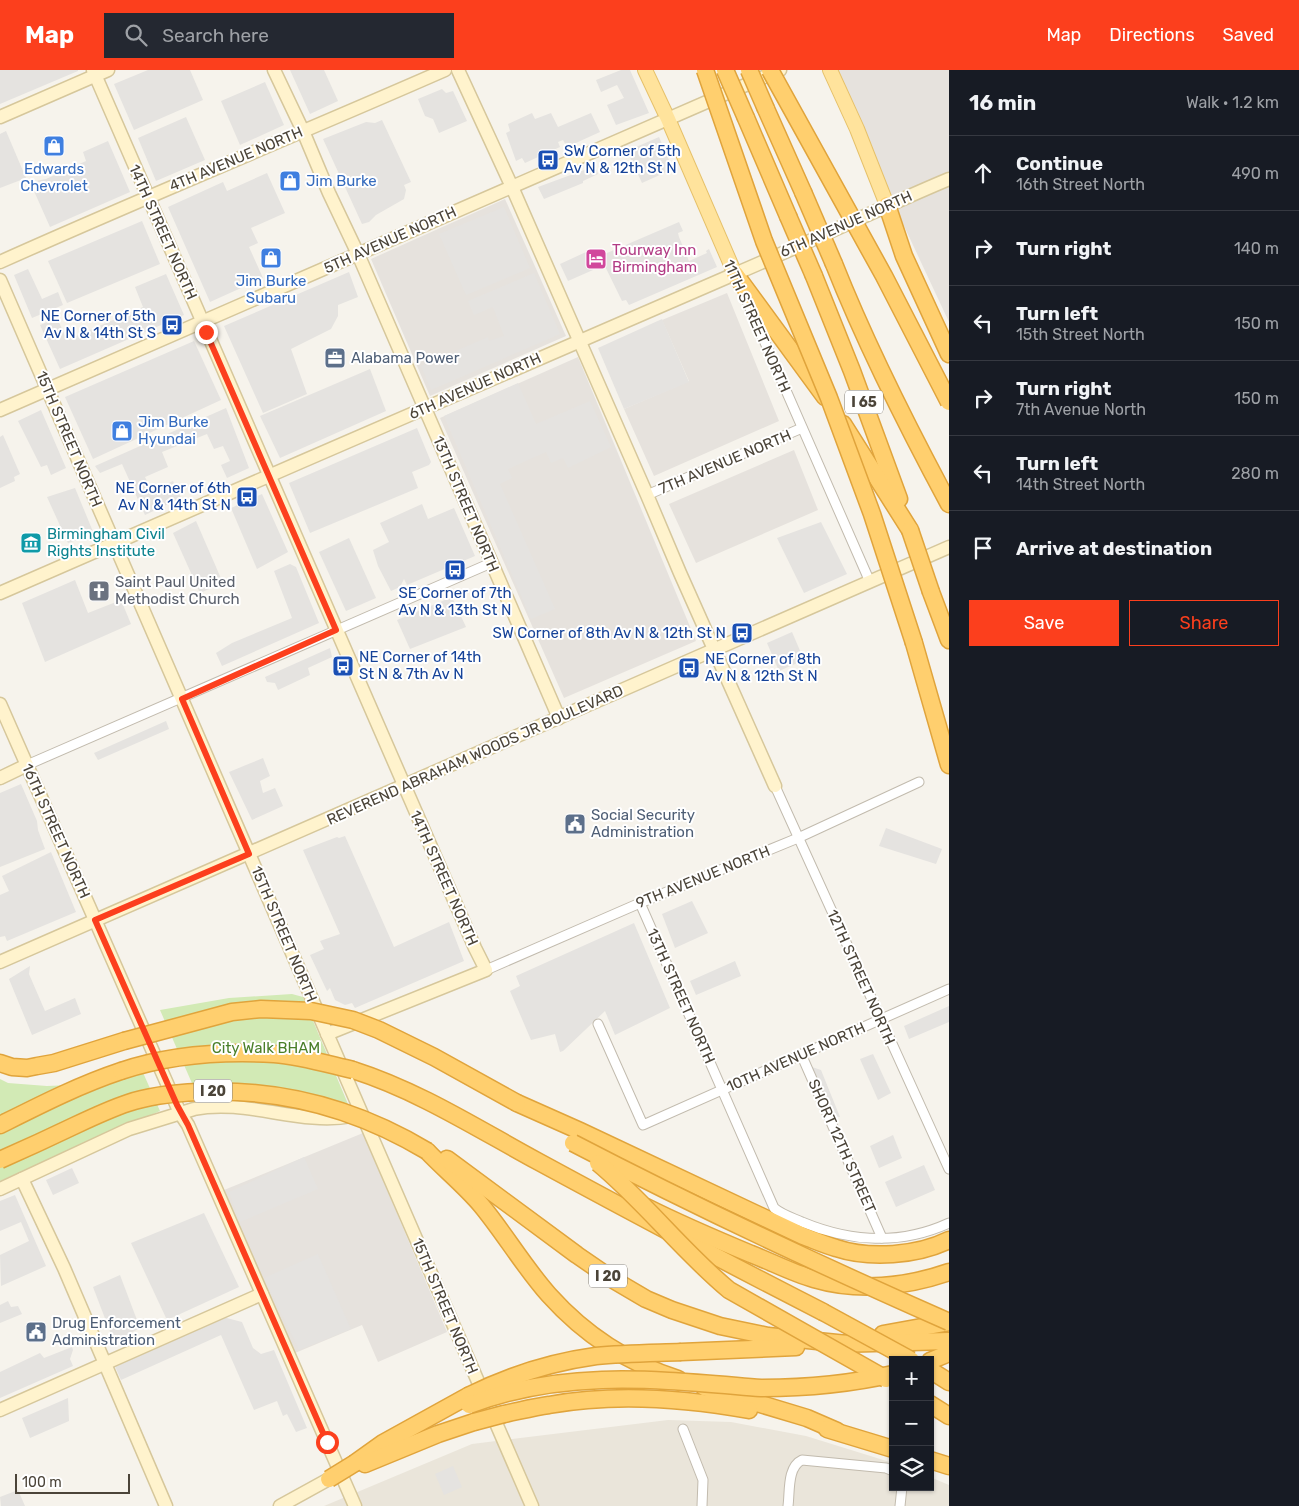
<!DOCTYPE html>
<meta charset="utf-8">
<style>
:root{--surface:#171b24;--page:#242831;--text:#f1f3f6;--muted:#9ea1a6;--line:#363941;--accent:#fc3f1d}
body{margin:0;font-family:Rubik,sans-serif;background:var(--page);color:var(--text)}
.controls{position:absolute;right:15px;bottom:15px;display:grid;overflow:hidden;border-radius:0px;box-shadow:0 1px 4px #0004}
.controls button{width:45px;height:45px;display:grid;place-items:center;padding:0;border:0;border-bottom:1px solid var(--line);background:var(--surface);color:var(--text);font:25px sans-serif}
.scale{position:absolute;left:15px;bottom:12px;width:115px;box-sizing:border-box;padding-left:5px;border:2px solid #4b4439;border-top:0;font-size:14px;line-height:18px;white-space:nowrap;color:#4b4439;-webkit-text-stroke:4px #fff;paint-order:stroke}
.stop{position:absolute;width:15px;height:15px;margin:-11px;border:4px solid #fc3f1d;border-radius:50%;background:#fff}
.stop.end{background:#fc3f1d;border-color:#fff;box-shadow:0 1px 5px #0008}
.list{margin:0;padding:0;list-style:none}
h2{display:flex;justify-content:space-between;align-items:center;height:65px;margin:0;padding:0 20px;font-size:21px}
h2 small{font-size:16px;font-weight:400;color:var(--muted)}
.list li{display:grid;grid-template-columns:32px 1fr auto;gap:15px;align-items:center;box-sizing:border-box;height:75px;padding:0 20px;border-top:1px solid var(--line)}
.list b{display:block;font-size:19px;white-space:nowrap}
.list p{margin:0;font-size:16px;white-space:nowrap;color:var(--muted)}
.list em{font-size:16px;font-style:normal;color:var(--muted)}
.actions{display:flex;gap:10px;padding:15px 20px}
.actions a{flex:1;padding:11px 0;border:1px solid var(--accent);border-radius:0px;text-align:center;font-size:18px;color:var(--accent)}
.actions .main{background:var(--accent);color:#fff}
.icon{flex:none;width:28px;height:28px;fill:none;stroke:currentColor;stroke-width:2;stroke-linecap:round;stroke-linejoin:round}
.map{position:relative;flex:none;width:949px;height:1436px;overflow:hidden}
header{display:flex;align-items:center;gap:30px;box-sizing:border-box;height:70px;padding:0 25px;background:var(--accent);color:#fff}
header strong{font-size:24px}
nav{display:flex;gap:28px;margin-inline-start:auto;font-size:18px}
.search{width:350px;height:45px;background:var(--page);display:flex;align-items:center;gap:12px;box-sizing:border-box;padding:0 18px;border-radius:0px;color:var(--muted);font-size:19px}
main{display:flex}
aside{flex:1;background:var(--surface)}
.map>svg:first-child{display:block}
</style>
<header>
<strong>Map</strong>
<div class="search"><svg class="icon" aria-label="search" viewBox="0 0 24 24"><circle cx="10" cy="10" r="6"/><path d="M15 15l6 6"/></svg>Search here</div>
<nav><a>Map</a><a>Directions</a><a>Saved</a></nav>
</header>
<main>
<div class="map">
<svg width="949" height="1436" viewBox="0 0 949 1436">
<rect width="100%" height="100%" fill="#f6f3ec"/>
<path fill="#eae5da" d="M668,1350l63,2 75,14 87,27v24h37v-10l19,8v21h-625l148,-62z"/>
<g fill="#e6e2dd">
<path d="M831,0h118v252z"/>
<path d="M505,129l61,137 -136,60 -59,-137z"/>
<path d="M727,223l52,128 -125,55 -30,-67 65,-28 -27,-61z"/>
<path d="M578,287l118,284 -132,57 -124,-280z"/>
<path d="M794,380l24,60 -122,53 -27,-59z"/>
<path d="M363,1063l84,199 -69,30 -16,-37 -67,28 -71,-163z"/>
</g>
<g fill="#d2eab5">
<path d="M292,924l11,3 45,107 -20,5 -35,-6 -95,-6 -38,-87 69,-12z"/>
<path d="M137,989l23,52 -160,70v-102l8,4 39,3 24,-1z"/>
</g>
<g fill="#e5e3e0">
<path d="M0,0h78v1l-78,33z"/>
<path d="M148,0h42l13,30 -69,30 -20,-46z"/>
<path d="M290,0h34l14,31 -28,13z"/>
<path d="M621,0h9l19,43 -33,12 -9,-20 17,-7 -7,-13 -16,7 -5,-12z"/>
<path d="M265,12l19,43 -44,20 -19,-44z"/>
<path d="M442,19l4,4 7,-2 14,30 -28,12 -6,-14 -8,-3 -7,-17z"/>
<path d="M532,43l3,6 16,-6 7,14 33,-14 9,19 -33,15 -4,-7 -5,2 2,5 -35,16 -3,-5 -6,3 -10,-28 4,-2 -2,-7z"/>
<path d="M186,47l19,43 -49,21 -18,-43z"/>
<path d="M382,50l29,62 -7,3 2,5 -2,9 -28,16 -7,7 -7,2 -39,-85 43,-17 9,1z"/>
<path d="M6,61l20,47 -26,10v-54z"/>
<path d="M659,67l14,32 -31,14 -15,-32z"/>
<path d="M108,71l22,51 -80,35 -20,-45 16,-3 40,-18 -3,-9z"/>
<path d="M595,96l3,8 -15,7v2l-39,16 -6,-12z"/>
<path d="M267,103l18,40 -34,15 7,15 -9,4 14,31 -53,24 -42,-95 55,-25 4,9z"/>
<path d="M504,137l26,61 -64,27 -27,-61z"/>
<path d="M142,151l18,43 -93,39 -19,-42z"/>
<path d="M679,152l4,9 -5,2 1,4 10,24 18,-8 -1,-2 3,-2 8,18 -88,38 -3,-5 -4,1 -22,-45z"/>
<path d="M586,182l7,18 -25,11 -8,-17z"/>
<path d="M28,199l14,30 16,-7 5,13 -31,13 -18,-43z"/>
<path d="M349,202l9,25 -20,8v11l-7,13 -40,20 16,45 -44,19 -39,-87z"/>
<path d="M534,203l26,61 -129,56 -10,-24 67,-29 1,4 15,-5 -11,-29 -19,8 -6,-14z"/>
<path d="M166,204l18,41 -124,54 -20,-44 17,-7 10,22 76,-33 -8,-20z"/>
<path d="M662,249l27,63 -65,27 -26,-61z"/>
<path d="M194,271l27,59 -128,59 -28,-62z"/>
<path d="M370,299l16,42 -106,47 -20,-42z"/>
<path d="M518,313l18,41 54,-23 21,46 -43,21 -5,-10 -12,5 -5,-11 -38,17 4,9 -12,6 55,125 -24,10 -87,-203z"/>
<path d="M226,338l23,60 -22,10 -6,-13 9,-4 -7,-15 -9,3 -7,-15 -45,18 6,15 -23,10 7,14 21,-10 8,17 -36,17 -23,-51 -22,9 -5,-7z"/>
<path d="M41,340l25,58 -15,7 -4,-10 -6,2 -23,-46z"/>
<path d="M417,358l14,34 -2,3 -17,7 6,16 -108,45 -21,-50z"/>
<path d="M3,365l17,39 -6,3 1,4 -15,7v-51z"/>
<path d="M75,418l19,46 -26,9 -21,-46z"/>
<path d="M262,424l26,58 -31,17 -26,-61z"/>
<path d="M422,434l6,15 26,-11 21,48 -68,29 -3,-6 -4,8 -9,4 -13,-25 -5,-16 16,-8 -9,-19z"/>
<path d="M196,451l27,62 -23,10 -27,-60z"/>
<path d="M821,452l26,52 -43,19 -27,-55z"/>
<path d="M349,468l27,60 -30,13 -27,-59z"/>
<path d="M290,494l6,3 23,56 -97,43 -6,-13 16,-10 60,-25 -18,-47z"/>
<path d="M75,510l13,33 33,-13 10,24 -86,38 -23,-59z"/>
<path d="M452,527l14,30 -56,22 -13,-29z"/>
<path d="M792,562l12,28 -25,11 -12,-28z"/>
<path d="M330,578l2,9 -24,11 2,7 -32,15 -3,-7 -8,-1 -2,-5z"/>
<path d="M166,651l3,8 -71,31 -4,-7z"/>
<path d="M263,688l7,18 -10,5 3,12 12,-5 8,18 -31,14 -23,-48z"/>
<path d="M21,714l16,37 1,9 7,19 -45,18v-74z"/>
<path d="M886,758l56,21 -6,15 -57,-18z"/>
<path d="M345,766l49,111 55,-25 15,39 -109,47 -3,-5 -7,2 -10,-5 -5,-12 -3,3 -17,-36 14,-6 -4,-8 20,-7 -37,-84 34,-13 2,1z"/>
<path d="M51,782l25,60 -69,29 -2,-5 -5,1v-42l9,-4 -7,-15z"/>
<path d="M692,831l16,32 -33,15 -13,-34z"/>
<path d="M634,853l36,85 -55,27 -10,-24 -42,40 -3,1 -5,-18 -24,6 -21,-49 10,-5 -4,-10z"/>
<path d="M735,891l6,15 -45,19 -6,-14z"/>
<path d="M30,896l-1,8 16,37 30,-13 6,16 -49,21 -23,-56z"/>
<path d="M949,936v16l-40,17 -5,-13z"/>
<path d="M873,984l18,39 -13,7 -18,-41z"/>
<path d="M812,997l9,3 19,47 -7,-1z"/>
<path d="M893,1065l9,23 -23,10 -9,-22z"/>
<path d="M304,1087l14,32 -78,33 -11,-30z"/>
<path d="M924,1095l11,25 -39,17 -11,-25z"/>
<path d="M72,1098l7,15 -26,12 -7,-15z"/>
<path d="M15,1125l31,71 -45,20 -1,-31 29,-14 -8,-19 -21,9v-30z"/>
<path d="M204,1143l35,74 -72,33 -36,-77z"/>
<path d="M318,1184l33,75 -52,21 -35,-72z"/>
<path d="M120,1205l20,53 -26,14 -21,-55z"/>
<path d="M8,1231l3,6 7,-1 4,8 -22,9v-18z"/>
<path d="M219,1246l23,6 11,26 8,6 13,-4 33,78 -11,4 -9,-18 -4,2 -6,-15 -23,9 -33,-75 -100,45 -7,-16z"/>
<path d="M72,1277l1,3 -3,9 3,7 -73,32v-26l40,-19 4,5z"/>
<path d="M68,1328l1,23 -39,17 -8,-20z"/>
<path d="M453,1396l9,21 -18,8 -9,-21z"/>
<path d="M18,1420l7,16h-24l-1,-9z"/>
</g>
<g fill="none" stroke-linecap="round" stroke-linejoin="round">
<g stroke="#c2bbae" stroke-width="11">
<g id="street">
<path d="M745,227l125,285"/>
<path d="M647,425l155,-67"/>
<path d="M27,695l464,-202"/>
<path d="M775,716l174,383"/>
<path d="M640,833l134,305c8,7 19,10 28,14 48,20 99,23 147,1"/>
<path d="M486,900l154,-67 158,-65 121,-56"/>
<path d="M598,954l45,101 306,-136"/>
<path d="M801,984l81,184"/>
<path d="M683,1359l20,51 -1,26"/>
<path d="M788,1436c2,-14 -1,-39 14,-46l84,8 7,3"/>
<path d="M900,1436l2,-19"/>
</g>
</g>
<g stroke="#d6c79b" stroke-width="15">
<g id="secondary">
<path d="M93,0l382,878 11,22 -159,64"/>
<path d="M274,0l29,61 26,62 29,61 201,464"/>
<path d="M458,0l54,117 135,308 33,78 95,213"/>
<path d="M0,47l108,-47"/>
<path d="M0,192c147,-66 297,-127 445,-192"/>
<path d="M0,210l532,1226"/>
<path d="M0,340l780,-340"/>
<path d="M0,523c243,-106 487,-212 730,-317 74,-31 145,-66 219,-97"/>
<path d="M0,634l180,409 8,12 167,381"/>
<path d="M0,708l27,-13"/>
<path d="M0,892l949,-415"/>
<path d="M22,1109l42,89 102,238"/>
<path d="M0,1119l129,-60 65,-20c52,-11 105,17 158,7"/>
<path d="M0,1340l262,-116"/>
<path d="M280,1436l49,-27"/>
</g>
</g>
<g stroke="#e6c16a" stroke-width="16">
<g id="primary">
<path d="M645,0l23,49 67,155"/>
<path d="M830,0l27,59 30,76"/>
</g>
</g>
<g stroke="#e0a43c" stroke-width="19">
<g id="highway">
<path d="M766,39l37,83"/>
<path d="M746,48l42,98"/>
<path d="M887,135l17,51 45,98"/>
<path d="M834,194c33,83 73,162 115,240"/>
<path d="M735,204l90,123"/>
<path d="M814,206l38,95 47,128"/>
<path d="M843,354l67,106"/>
<path d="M931,522l18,48"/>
<path d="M914,573l35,122"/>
<path d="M0,993l12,4 15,1 10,-2 17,-3 70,-22"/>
<path d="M353,1000c66,21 125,59 186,92 94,51 188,101 284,150"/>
<path d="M517,1033l63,28 223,105c11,4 22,9 33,12 33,11 81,8 113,-8"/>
<path d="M0,1055c40,-20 79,-40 121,-54"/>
<path d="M427,1081c17,18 37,34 54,54 24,29 43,62 68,90 35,39 79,68 129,84"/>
<path d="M447,1089l130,96 35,24 34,20 26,11 48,16 48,10 79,8"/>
<path d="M646,1137c34,17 69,32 105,47 21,8 41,19 63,25 44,13 92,8 135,-7"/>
<path d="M883,1264l66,-12"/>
<path d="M836,1274l113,-3"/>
<path d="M681,1282l115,-5"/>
<path d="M930,1291l19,-8"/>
<path d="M930,1300l19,12"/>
<path d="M704,1317l103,31 30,13"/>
<path d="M930,1334l19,12"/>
<path d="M504,1344c15,-3 30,-7 45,-9 66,-12 134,-7 200,5"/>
<path d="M827,1359l66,20"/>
<path d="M930,1390l19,6"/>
<path d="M355,1393l28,-20 85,-47"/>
<path d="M365,1394l73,-30 36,-12"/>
</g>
</g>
<use href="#street" stroke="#fff" stroke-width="9"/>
<use href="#secondary" stroke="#fff3cd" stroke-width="12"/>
<use href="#primary" stroke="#ffe39c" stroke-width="14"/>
<use href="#highway" stroke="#ffcf6e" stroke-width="16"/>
<g stroke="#e0a43c" stroke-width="19" stroke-linecap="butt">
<g id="highway-bridge">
<path d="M705,0l59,171 65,157 43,116 42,129"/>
<path d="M725,0l21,48"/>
<path d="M749,0l17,39"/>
<path d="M770,0l114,206 65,126"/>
<path d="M803,122l31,72"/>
<path d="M788,146l26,60"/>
<path d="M910,460l21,62"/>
<path d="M124,971l108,-29 29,-3 50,2 42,9 26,10 55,27 83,46"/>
<path d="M121,1001c48,-16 102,-20 153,-17 26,2 53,10 79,16"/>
<path d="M573,1073c123,64 249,123 376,179"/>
<path d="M0,1090c25,-11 51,-23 76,-35 17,-8 34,-16 52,-22 23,-8 48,-10 71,-11 82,-4 158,17 228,59"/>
<path d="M598,1093c47,39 84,88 131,127l157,89"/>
<path d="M823,1242l88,48"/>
<path d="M468,1326c40,-20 84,-34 128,-40 28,-3 57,-3 85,-4"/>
<path d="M469,1335c97,-37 192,-25 292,-17 44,0 89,-4 132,-14"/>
<path d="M474,1352l30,-8"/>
<path d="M329,1409l26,-16"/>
</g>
</g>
<use href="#highway-bridge" stroke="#ffcf6e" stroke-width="16"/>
</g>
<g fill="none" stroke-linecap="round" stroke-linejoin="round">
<path stroke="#fc3f1d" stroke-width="6" d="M206,262l130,298 -154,69 67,155 -154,66 82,185 11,20 139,317"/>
</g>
<defs>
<g id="shop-square" transform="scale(1.125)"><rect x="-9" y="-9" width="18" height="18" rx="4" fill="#3f7fe0" stroke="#fff"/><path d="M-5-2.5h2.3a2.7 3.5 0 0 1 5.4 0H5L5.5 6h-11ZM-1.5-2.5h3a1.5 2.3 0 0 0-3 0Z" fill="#fff"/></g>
<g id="bus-square" transform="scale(1.125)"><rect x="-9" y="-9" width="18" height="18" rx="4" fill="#1a4fb4" stroke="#fff"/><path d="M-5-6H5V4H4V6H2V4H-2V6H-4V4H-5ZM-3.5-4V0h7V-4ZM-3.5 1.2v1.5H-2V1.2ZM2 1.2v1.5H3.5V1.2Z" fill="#fff"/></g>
<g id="hotel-square" transform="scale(1.125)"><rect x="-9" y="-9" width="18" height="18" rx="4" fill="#d1479c" stroke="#fff"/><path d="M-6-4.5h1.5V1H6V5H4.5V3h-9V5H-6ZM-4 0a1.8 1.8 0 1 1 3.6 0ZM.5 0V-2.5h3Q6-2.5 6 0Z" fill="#fff"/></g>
<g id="office-square" transform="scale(1.125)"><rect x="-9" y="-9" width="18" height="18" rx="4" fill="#5c6f8a" stroke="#fff"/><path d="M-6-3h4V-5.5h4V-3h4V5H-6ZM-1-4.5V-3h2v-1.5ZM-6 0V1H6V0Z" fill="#fff"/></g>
<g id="museum-square" transform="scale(1.125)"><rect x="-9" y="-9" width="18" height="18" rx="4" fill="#0f9aa8" stroke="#fff"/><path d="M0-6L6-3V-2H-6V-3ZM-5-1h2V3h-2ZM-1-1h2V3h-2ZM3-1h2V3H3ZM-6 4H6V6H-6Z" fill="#fff"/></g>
<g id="church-square" transform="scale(1.125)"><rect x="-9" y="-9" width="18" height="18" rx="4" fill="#6b7280" stroke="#fff"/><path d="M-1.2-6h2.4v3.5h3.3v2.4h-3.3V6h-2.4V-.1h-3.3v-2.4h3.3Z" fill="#fff"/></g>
<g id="civic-square" transform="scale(1.125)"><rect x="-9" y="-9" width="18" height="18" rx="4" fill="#5c6f8a" stroke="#fff"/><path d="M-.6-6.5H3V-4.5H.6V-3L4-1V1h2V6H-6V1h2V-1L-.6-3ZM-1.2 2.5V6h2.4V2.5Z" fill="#fff"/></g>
</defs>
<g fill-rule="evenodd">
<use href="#shop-square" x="54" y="76"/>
<use href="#bus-square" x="548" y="90"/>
<use href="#shop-square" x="290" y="111"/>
<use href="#shop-square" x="271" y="188"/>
<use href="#hotel-square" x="596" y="189"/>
<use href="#bus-square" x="172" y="255"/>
<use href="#office-square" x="335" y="288"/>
<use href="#shop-square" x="122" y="361"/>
<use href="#bus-square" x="247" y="427"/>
<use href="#museum-square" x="31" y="473"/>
<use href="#bus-square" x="455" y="500"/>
<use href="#church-square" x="99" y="521"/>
<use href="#bus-square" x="742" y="563"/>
<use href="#bus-square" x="343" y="596"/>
<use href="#bus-square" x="689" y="598"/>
<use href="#civic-square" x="575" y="754"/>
<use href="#civic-square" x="36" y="1262"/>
</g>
<g text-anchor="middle" stroke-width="4" stroke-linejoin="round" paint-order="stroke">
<g fill="#fff" stroke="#817c74" stroke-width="1">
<rect x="845" y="320.5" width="38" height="23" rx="4"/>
<rect x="194" y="1009.5" width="38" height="23" rx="4"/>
<rect x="589" y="1194.5" width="38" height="23" rx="4"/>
</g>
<g font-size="14" font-weight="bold" fill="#4b4439">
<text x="864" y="337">I 65</text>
<text x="213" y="1026">I 20</text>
<text x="608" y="1211">I 20</text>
</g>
<g font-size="15" fill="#164399" stroke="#fff" text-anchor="start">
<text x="564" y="86">SW Corner of 5th<tspan x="564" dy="17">Av N &amp; 12th St N</tspan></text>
<text x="156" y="251" text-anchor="end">NE Corner of 5th<tspan x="156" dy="17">Av N &amp; 14th St S</tspan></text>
<text x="231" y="423" text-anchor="end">NE Corner of 6th<tspan x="231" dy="17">Av N &amp; 14th St N</tspan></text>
<text x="455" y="528" text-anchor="middle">SE Corner of 7th<tspan x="455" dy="17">Av N &amp; 13th St N</tspan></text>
<text x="726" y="568" text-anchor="end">SW Corner of 8th Av N &amp; 12th St N</text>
<text x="359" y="592">NE Corner of 14th<tspan x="359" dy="17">St N &amp; 7th Av N</tspan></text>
<text x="705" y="594">NE Corner of 8th<tspan x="705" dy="17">Av N &amp; 12th St N</tspan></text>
</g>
<g font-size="15" fill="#4b4439" stroke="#fff">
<text transform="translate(236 89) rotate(-23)" y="5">4TH AVENUE NORTH</text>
<text transform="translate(846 154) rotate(-24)" y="5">6TH AVENUE NORTH</text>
<text transform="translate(163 162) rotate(66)" y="5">14TH STREET NORTH</text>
<text transform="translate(390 170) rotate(-24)" y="5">5TH AVENUE NORTH</text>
<text transform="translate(757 256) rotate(66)" y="5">11TH STREET NORTH</text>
<text transform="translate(475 316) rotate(-24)" y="5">6TH AVENUE NORTH</text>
<text transform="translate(69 369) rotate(67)" y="5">15TH STREET NORTH</text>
<text transform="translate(725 392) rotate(-23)" y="5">7TH AVENUE NORTH</text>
<text transform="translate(466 434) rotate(67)" y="5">13TH STREET NORTH</text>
<text transform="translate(475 685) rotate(-24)" y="5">REVEREND ABRAHAM WOODS JR BOULEVARD</text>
<text transform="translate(56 761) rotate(66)" y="5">16TH STREET NORTH</text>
<text transform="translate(703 807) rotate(-22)" y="5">9TH AVENUE NORTH</text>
<text transform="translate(444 808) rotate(66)" y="5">14TH STREET NORTH</text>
<text transform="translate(284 864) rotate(67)" y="5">15TH STREET NORTH</text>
<text transform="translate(861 907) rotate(66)" y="5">12TH STREET NORTH</text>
<text transform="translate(681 926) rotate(66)" y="5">13TH STREET NORTH</text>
<text transform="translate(796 987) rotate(-24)" y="5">10TH AVENUE NORTH</text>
<text transform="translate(842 1076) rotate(66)" y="5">SHORT 12TH STREET</text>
<text transform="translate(445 1236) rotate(67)" y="5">15TH STREET NORTH</text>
</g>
<g font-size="15" fill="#366cbe" stroke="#fff">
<text x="54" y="104">Edwards<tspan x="54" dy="17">Chevrolet</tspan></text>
<text x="306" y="116" text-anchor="start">Jim Burke</text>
<text x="271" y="216">Jim Burke<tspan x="271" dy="17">Subaru</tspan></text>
<text x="138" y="357" text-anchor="start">Jim Burke<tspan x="138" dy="17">Hyundai</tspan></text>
</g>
<g font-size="15" fill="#b23c85" stroke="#fff" text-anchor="start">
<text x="612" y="185">Tourway Inn<tspan x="612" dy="17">Birmingham</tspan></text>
</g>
<g font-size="15" fill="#4e5e75" stroke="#fff" text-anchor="start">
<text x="351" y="293">Alabama Power</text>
<text x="591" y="750">Social Security<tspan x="591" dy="17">Administration</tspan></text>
<text x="52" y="1258">Drug Enforcement<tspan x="52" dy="17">Administration</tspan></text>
</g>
<g font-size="15" fill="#0d838f" stroke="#fff" text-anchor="start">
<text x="47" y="469">Birmingham Civil<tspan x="47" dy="17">Rights Institute</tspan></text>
</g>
<g font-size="15" fill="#5b616d" stroke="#fff" text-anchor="start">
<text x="115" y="517">Saint Paul United<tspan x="115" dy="17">Methodist Church</tspan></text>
</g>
<g font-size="15" fill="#4a7f2a" stroke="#fff">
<text x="266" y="983">City Walk BHAM</text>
</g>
</g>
</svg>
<div class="controls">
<button>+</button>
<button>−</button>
<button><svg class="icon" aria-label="layers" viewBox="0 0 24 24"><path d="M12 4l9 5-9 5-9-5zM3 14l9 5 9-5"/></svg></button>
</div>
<div class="scale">100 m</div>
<div class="stop" style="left:327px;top:1372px"></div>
<div class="stop end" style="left:206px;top:262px"></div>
</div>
<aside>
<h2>16 min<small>Walk · 1.2 km</small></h2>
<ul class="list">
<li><svg class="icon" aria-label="ahead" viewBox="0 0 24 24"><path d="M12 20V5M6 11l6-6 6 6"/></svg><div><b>Continue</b><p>16th Street North</p></div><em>490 m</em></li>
<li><svg class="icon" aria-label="right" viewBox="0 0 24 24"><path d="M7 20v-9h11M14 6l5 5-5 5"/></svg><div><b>Turn right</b></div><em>140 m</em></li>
<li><svg class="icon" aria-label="left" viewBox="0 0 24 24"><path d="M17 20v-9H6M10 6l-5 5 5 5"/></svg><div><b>Turn left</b><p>15th Street North</p></div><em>150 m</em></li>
<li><svg class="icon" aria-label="right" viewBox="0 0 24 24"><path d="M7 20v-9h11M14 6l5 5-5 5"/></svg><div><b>Turn right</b><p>7th Avenue North</p></div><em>150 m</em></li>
<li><svg class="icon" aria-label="left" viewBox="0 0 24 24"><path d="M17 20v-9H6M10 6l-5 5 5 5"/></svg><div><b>Turn left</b><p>14th Street North</p></div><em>280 m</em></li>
<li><svg class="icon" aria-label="arrive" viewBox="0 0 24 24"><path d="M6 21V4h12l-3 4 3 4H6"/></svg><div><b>Arrive at destination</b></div></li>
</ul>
<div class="actions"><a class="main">Save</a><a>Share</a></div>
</aside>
</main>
